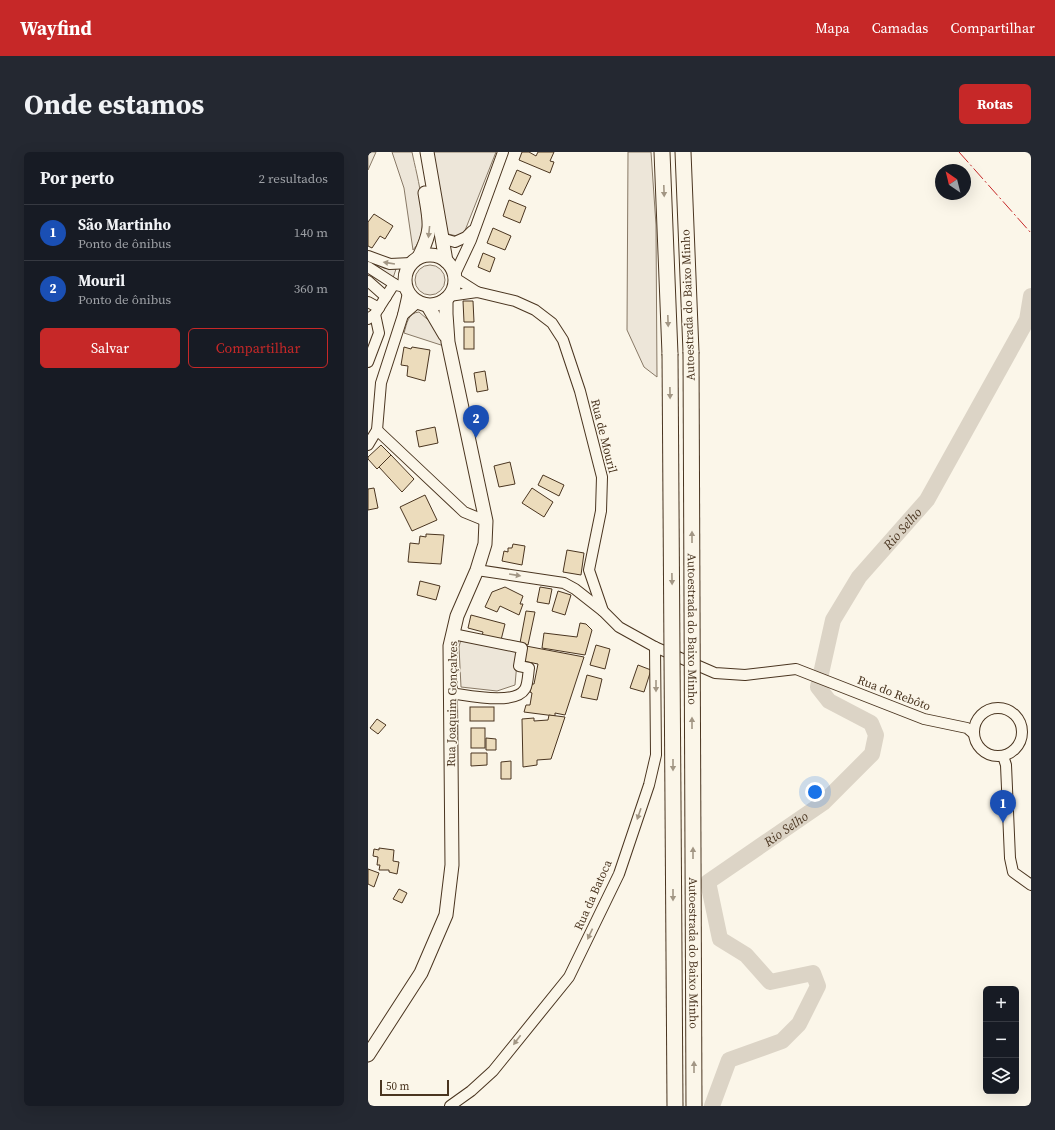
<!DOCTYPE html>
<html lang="pt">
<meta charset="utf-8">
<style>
:root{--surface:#171b24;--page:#242831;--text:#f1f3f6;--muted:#9ea1a6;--line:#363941;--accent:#c62828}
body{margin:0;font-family:"Source Serif 4",serif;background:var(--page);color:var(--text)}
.controls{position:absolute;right:12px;bottom:12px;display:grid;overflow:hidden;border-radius:6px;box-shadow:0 4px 16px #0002}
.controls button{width:36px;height:36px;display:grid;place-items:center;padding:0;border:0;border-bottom:1px solid var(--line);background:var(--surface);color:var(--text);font:20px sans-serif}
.compass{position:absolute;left:567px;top:12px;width:36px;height:36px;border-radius:50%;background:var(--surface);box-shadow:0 4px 16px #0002;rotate:325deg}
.scale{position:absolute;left:12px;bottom:10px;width:69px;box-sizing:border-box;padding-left:4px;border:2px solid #4a3520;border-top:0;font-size:11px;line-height:14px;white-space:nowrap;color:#4a3520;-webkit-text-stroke:3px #fbf6e9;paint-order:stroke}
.you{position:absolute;left:447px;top:640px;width:14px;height:14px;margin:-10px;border:3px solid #fff;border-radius:50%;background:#1a73e8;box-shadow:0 0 0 6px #1a73e833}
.badge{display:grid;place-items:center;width:26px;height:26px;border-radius:50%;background:var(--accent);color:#fff;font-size:13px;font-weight:700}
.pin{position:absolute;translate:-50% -33px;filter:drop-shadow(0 1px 2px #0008)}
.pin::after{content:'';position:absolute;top:21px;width:14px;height:12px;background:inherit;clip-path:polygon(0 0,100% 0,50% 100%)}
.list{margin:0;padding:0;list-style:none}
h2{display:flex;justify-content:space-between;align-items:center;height:52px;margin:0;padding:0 16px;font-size:17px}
h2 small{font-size:13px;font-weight:400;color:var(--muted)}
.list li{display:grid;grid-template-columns:26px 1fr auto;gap:12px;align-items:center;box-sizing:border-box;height:56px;padding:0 16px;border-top:1px solid var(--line)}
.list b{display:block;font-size:15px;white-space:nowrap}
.list p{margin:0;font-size:13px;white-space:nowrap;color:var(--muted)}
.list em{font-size:13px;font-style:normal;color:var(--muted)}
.actions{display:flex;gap:8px;padding:12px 16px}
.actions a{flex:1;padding:9px 0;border:1px solid var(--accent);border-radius:6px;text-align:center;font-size:14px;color:var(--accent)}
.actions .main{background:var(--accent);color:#fff}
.icon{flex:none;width:22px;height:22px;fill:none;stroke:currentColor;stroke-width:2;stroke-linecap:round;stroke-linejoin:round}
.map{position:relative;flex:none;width:663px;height:954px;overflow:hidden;border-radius:6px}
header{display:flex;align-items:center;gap:24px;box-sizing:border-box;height:56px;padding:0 20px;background:var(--accent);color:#fff}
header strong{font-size:19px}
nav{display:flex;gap:22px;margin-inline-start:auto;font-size:14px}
.intro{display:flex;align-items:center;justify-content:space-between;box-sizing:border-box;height:96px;padding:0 24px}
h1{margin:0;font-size:28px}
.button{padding:10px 18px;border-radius:6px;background:var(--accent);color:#fff;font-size:14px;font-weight:700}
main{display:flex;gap:24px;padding:0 24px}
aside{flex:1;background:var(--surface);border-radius:6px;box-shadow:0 4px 16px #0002}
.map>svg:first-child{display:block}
</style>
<header>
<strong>Wayfind</strong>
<nav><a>Mapa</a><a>Camadas</a><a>Compartilhar</a></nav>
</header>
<div class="intro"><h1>Onde estamos</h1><a class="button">Rotas</a></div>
<main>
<aside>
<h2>Por perto<small>2 resultados</small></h2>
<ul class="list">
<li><span class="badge" style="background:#1a4fb4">1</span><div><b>São Martinho</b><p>Ponto de ônibus</p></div><em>140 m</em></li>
<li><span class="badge" style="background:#1a4fb4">2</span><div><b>Mouril</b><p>Ponto de ônibus</p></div><em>360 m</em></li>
</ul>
<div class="actions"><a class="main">Salvar</a><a>Compartilhar</a></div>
</aside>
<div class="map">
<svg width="663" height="954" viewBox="0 0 663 954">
<rect width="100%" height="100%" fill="#fbf6e9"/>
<g fill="#ede6d9" stroke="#887966">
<path d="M24,0h20c5,25 21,77 1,98l-9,-62z"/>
<path d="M64,0h64l-30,76 -2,5 -7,3 -9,-2 -3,-4z"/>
<path d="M260,0h23l5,73 1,152 -13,-10 -17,-37z"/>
<path d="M3,109l13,7 12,1 -3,9z"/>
<circle cx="62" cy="128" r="15"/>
<path d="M51,160l15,13 10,21 -40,-13c3,-10 4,-20 15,-21z"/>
<path d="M93,487l57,12 -3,34 -18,6 -36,-4 -2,-40z"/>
</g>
<path fill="#ede7d9" stroke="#887966" d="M0,0h8l-8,18z"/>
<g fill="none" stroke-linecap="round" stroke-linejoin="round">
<path stroke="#dcd4c6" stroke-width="16" id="s1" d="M344,954l17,-46 53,-19 17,-17 19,-38 -5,-13 -43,9 -24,-27 -26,-16 -12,-57 115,-79 49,-49 4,-19 -5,-12 -42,-22 -11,-14 15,-67 26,-43 68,-77 100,-180 4,-24"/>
</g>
<g fill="#ecdcbc" stroke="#4a3520">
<path d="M154,0h7l7,4 2,-4h16l-4,9 4,1 -4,11 -31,-13z"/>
<path d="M149,18l14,6 -9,19 -13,-6z"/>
<path d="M141,48l17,7 -6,16 -17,-7z"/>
<path d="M6,62l19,12 -8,13 -5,-3 -8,12 -4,-2v-24z"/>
<path d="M125,76l18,8 -6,14 -18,-7z"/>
<path d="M115,101l12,5 -5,14 -12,-5z"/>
<path d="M95,149h10l1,21h-10z"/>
<rect x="96" y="175" width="10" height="22"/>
<path d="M36,195l7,2 1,-2 18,3 -5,31 -18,-5 1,-10 -7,-1z"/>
<path d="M117,219l3,19 -11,2 -3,-19z"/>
<path d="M67,275l3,16 -19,4 -3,-16z"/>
<path d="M13,293l10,10 -14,14 -9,-10v-2z"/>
<path d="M23,303l23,24 -12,13 -23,-25z"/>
<path d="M142,310l5,22 -16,3 -5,-21z"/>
<path d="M175,323l21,10 -5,11 -21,-11z"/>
<path d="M6,336l4,20 -10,2v-21z"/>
<path d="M164,336l21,14 -9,15 -22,-14z"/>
<path d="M57,343l12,25 -25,11 -12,-24z"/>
<path d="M58,382l18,1 -3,29 -33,-2 2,-19 9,1 1,-8 6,1z"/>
<path d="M145,392l12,2 -3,19 -20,-4 2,-10 4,1v-4h4z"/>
<path d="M199,398l17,3 -3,22 -18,-3z"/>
<path d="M52,429l20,5 -4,14 -19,-5z"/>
<path d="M137,435l18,9 -3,8h3l-4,11 -19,-9 -3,6 -12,-5 7,-15z"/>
<path d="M172,435l12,2 -3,15 -12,-2z"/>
<path d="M190,439l13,4 -6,20 -13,-4z"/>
<path d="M158,459l9,1 -7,33 -8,-2z"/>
<path d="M103,463l34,9 -4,16 -19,-4 1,-4 -15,-4z"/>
<path d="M212,471l6,1 6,6 -7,25 -43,-7 2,-15 33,4z"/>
<path d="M228,493l14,4 -5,20 -15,-4z"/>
<path d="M158,494l58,11 -19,58 -10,-2v3l-31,-4 2,-7h4l2,-12 -2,-1 2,-8h2l4,-20 -15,-3z"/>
<path d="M270,513l13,5 -7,22 -14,-4z"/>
<path d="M219,523l15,4 -5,21 -16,-3z"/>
<rect x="102" y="555" width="24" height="14"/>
<path d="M181,563l16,2 -14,42 -14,1v5l-14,2 -1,-48 12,-1v3l14,-1z"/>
<path d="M9,567l9,6 -8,9 -8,-6z"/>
<rect x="103" y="576" width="14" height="20"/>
<path d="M118,586l10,1v11h-10z"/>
<path d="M103,601h16v12l-16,1z"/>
<path d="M143,609v18h-10v-17z"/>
<path d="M11,696l15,2 -1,11 6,1 -2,12 -8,-2v-2h-10l1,-5h-3l1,-8 -5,-1 1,-7 5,1z"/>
<path d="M0,717l11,4 -5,14 -6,-3z"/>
<path d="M31,737l8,4 -5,10 -9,-4z"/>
</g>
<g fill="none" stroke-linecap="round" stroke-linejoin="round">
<g stroke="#4a3520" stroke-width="12">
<g id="minor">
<path d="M73,86l14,4 11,-5 6,-6"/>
<path d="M0,104l22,8 21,-1"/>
<path d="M0,115l28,18 9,2"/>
<path d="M87,122l16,-34 32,-88"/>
<path d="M87,126l22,14"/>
<path d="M0,129l18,16"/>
<path d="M81,144l28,-4 38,9 20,9 17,13 11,17 17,51 22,86 -1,34 -12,59 14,41 16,16 36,20 60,26 30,2 51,-6 128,50 43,9 7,6"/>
<path d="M0,150l11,6"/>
<path d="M35,163l15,-13"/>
<path d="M0,167l7,-5 19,-30"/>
<path d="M0,210l11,-29 -4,-19"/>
<path d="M9,278l87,82 22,9"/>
<path d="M0,293l9,-15 4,-47 22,-68 5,-22"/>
<path d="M109,418l87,13 11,6 28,22"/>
<path d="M82,541c17,2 65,13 75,-4 3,-5 3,-15 4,-21l-10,-2 3,-18 -69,-14"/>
<circle cx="630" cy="580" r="24"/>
<path d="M635,604l3,9 4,93 3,14 18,13"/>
<path d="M82,954l21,-15 22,-20 76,-94 50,-103 30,-89 7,-30 -1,-108"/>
</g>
</g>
<g stroke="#4a3520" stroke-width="15">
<g id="major">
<path d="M59,0l19,109"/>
<circle cx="62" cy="128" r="25"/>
<path d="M51,105c14,-28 11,-34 6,-64"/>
<path d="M60,154l17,29"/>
<path d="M0,903l53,-82 25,-58 6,-50 -2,-219 7,-30 20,-46 8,-26 1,-23 -38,-179 -2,-28v-15"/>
</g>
</g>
<g stroke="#4a3520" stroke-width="17">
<g id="highway">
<path d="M294,0l8,202"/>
<path d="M315,0l8,200"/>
</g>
</g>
<use href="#minor" stroke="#fbf6e9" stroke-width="10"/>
<use href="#major" stroke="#fbf6e9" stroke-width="13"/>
<use href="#highway" stroke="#fbf6e9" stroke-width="15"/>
<g stroke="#4a3520" stroke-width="17" stroke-linecap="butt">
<g id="highway-bridge">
<path id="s2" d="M323,200l3,754"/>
<path d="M302,202l5,752"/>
</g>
</g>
<use href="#highway-bridge" stroke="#fbf6e9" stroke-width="15"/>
<path stroke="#c62828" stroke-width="1" stroke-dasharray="14 3 2 3" stroke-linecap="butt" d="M591,0l72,81"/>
</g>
<defs><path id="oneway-solid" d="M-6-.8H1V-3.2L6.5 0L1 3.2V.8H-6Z"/></defs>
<g fill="#a29684">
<use href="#oneway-solid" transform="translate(296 39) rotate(88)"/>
<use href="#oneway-solid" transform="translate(61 80) rotate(96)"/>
<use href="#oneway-solid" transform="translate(21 111) rotate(-171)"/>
<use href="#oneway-solid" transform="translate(300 169) rotate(88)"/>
<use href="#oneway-solid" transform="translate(302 241) rotate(89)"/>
<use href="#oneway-solid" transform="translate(324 385) rotate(-90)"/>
<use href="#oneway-solid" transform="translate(147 423) rotate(9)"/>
<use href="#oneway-solid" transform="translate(304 427) rotate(89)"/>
<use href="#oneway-solid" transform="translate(288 534) rotate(90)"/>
<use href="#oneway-solid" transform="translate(324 571) rotate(-90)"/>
<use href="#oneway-solid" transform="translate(305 613) rotate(90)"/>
<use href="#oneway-solid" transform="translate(271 662) rotate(109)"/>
<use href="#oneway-solid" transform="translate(325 701) rotate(-90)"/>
<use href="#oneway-solid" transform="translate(305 743) rotate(90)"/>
<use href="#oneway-solid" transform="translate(222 782) rotate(115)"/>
<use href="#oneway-solid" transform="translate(149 888) rotate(127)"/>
<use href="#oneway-solid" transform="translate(326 915) rotate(-90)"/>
</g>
<g text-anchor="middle" stroke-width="3" stroke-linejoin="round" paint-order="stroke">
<g font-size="12" fill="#4a3520" stroke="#fbf6e9">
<text transform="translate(320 153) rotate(-92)" y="4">Autoestrada do Baixo Minho</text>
<text transform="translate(236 284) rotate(76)" y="4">Rua de Mouril</text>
<text dy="4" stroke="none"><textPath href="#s2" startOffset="277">Autoestrada do Baixo Minho</textPath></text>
<text transform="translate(526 541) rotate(21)" y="4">Rua do Rebôto</text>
<text transform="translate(84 552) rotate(-89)" y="4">Rua Joaquim Gonçalves</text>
<text transform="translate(225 743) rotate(-66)" y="4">Rua da Batoca</text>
<text dy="4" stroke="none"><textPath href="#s2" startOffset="601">Autoestrada do Baixo Minho</textPath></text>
</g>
<g font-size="13" font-style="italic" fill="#4a3520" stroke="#fbf6e9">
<text dy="5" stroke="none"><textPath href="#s1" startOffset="845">Rio Selho</textPath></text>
<text dy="5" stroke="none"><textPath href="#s1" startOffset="449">Rio Selho</textPath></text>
</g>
</g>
</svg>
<div class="controls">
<button>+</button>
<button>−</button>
<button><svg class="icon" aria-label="layers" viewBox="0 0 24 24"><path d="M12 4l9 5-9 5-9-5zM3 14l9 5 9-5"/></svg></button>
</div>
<svg class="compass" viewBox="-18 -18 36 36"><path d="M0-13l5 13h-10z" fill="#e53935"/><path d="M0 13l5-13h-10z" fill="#9ea1a6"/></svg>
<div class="scale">50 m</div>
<div class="you"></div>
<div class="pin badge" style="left:635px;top:671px;background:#1a4fb4">1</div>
<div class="pin badge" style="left:108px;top:286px;background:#1a4fb4">2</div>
</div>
</main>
